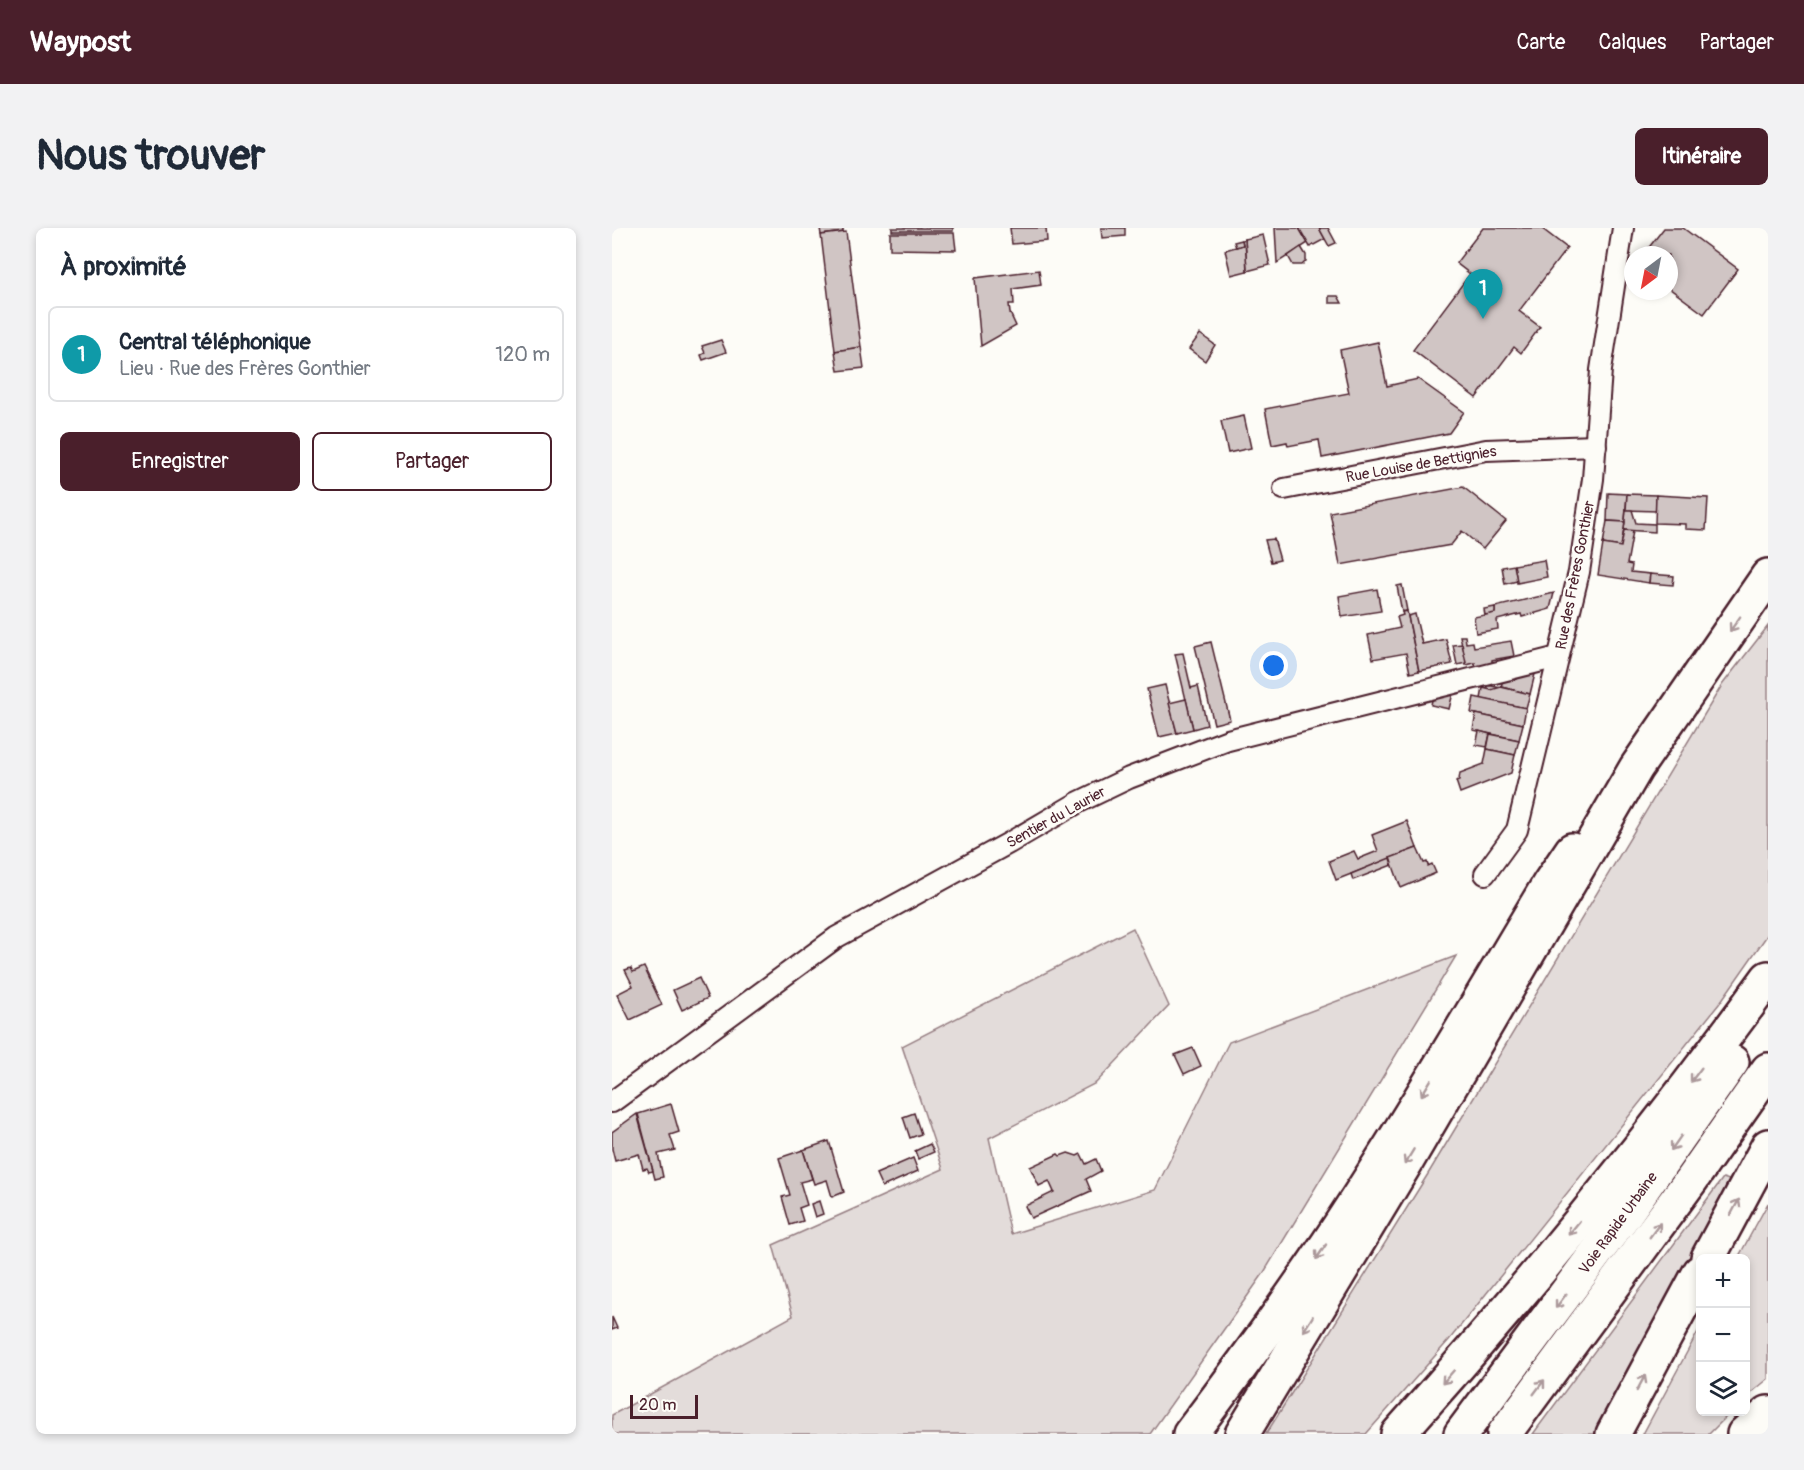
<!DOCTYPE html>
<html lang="fr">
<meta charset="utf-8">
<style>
:root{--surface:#fff;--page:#f2f2f3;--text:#1f2937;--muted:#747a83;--line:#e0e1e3;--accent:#4a1f2b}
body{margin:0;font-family:Pangolin,sans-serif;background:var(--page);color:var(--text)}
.controls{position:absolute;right:18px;bottom:18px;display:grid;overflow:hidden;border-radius:9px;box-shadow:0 3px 9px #0003}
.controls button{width:54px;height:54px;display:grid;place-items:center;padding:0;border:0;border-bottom:2px solid var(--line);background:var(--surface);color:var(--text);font:30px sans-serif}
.compass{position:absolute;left:1012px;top:18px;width:54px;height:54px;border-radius:50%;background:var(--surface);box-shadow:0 3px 9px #0003;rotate:212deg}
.scale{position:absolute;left:18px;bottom:15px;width:68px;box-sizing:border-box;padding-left:6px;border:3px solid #4a1f2b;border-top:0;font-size:16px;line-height:21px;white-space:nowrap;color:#4a1f2b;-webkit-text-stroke:4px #fdfcf7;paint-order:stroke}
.you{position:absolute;left:662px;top:438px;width:21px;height:21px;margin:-15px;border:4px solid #fff;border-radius:50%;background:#1a73e8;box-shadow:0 0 0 9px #1a73e833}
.badge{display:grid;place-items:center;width:39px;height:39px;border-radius:50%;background:var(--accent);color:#fff;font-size:20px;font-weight:700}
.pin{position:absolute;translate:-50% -50px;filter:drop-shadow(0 2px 3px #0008)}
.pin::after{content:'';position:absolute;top:32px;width:21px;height:18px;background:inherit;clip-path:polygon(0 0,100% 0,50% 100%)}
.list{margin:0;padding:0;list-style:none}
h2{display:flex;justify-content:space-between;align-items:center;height:78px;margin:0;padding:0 24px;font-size:26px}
h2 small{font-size:20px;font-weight:400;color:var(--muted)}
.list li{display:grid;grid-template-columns:39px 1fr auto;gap:18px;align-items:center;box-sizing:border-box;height:96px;margin:0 12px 12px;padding:0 12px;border:2px solid var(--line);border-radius:9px}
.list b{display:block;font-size:22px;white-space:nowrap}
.list p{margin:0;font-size:20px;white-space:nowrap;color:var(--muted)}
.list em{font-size:20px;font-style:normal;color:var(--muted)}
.actions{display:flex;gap:12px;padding:18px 24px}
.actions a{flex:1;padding:14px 0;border:2px solid var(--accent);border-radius:9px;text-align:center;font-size:21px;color:var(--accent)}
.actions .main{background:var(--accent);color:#fff}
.icon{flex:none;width:33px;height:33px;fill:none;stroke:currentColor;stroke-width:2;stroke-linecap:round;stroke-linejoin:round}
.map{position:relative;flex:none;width:1156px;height:1206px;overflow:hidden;border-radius:9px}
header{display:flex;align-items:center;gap:36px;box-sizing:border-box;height:84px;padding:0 30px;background:var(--accent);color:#fff}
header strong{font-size:28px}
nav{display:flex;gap:33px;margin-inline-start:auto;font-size:21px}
.intro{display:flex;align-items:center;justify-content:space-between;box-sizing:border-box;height:144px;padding:0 36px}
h1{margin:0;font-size:42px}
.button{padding:15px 27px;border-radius:9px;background:var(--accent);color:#fff;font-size:21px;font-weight:700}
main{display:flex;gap:36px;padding:0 36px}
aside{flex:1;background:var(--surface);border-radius:9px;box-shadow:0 3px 9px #0003}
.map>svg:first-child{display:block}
</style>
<header>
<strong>Waypost</strong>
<nav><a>Carte</a><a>Calques</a><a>Partager</a></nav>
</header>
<div class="intro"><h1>Nous trouver</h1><a class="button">Itinéraire</a></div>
<main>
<aside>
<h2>À proximité<small></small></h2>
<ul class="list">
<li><span class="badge" style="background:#0f9aa8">1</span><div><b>Central téléphonique</b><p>Lieu · Rue des Frères Gonthier</p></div><em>120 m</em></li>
</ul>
<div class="actions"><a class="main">Enregistrer</a><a>Partager</a></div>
</aside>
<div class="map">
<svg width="1156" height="1206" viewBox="0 0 1156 1206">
<rect width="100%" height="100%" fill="#fdfcf7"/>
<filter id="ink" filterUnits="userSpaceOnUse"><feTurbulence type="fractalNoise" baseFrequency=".0167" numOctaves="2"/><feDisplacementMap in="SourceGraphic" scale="12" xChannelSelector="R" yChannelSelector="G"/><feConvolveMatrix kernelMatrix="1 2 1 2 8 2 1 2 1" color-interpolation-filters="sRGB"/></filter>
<g filter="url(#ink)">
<g fill="#e3dcda" stroke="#967e82" stroke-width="1.5">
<path d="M1156,398v308l-49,70 -270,336 -83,94h-100l162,-260 294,-489z"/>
<path d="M521,700l36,78 -73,77 -107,55 22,96 144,-44 74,-148 227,-86 -193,318 -113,160h-538v-19l181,-99 -20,-71 170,-76 -41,-123z"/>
<path d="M1111,950l9,3 -137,253h-62z"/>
<path d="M1156,975v176l-22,18v-139h-8z"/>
<path d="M1088,1100v84h31l-22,22h-66z"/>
</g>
<g fill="#d0c5c4" stroke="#4a1f2b" stroke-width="1.5">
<path d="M208,0h23v4l-22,3z"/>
<rect x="280" y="0" width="61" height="3"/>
<path d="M398,0h36l1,13 -35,3z"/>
<path d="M489,0h24v8l-23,2z"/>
<path d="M663,0h24l9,15 -31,20z"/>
<path d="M687,0h20l6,11 -15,8z"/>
<path d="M707,0h9l8,15 -7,3z"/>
<path d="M871,0h58l26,20 -48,63 21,16 -19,26 -7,-6 -38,51 -63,-48 57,-76 -14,-11z"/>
<path d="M1052,0h19l55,41 -34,45 -35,-26v-33h-26z"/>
<path d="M234,4l15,115 -26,4 -14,-116z"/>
<path d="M278,5h64l2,17 -66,-1z"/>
<path d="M651,7l7,30 -23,6 -2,-32z"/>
<path d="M633,11l2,32 -16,4 -6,-25 18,-5 -1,-5z"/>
<path d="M630,12l1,5 -7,2 -2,-5z"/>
<path d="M689,19l5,8v6l-4,4h-9l-5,-9z"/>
<path d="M427,42l2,15 -28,4 1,15h-5l1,9 6,13 -35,20 -6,-68z"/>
<path d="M717,68h9l4,7h-13z"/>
<path d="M588,106l15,11 -10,16 -16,-12z"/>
<path d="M109,112l5,12 -23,8 -2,-5 4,-2 -3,-7z"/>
<path d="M766,114l9,44 31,-7 46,33 -15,21 -127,25 -3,-18 -31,6 -1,-4 -15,3 -7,-36 84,-16 -9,-43z"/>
<path d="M249,119l3,21 -26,3 -3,-20z"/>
<path d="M632,188l7,32 -23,5 -7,-32z"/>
<path d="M851,259l43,34 -23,28 -21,-18 -11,14 -111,20 -10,-53z"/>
<path d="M996,265l19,1 -2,28 -18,-1z"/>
<path d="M1015,266l29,1v16l-30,-1z"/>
<path d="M1044,267l52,3 -2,32 -21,-1v-5l-30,-1z"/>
<path d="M1014,282h6l4,13 19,1v8l-31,-2z"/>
<path d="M995,293l18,1 -4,25 -18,-3z"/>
<path d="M1012,302l9,1 -6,33 5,1 -1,7 19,2 -1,9 -51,-8 5,-31 18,3z"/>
<path d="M662,311l6,21 -9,2 -6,-22z"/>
<path d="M932,332l3,17 -30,6 -3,-18z"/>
<path d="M902,337l3,16 -12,3 -3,-17z"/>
<path d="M1038,346l24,2 -1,9 -24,-2z"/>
<path d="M790,357l5,26 -5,1 -5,-26z"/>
<path d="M765,361l4,22 -39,6 -3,-21z"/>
<path d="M942,365l-4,16 -28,8 -1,-3 -24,6 1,9 -22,4 -2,-16 21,-4v-6z"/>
<path d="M883,379v6l-10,2 -1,-6z"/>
<path d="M795,383l12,60 -9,2 -4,-20 -33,6 -5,-24 32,-7 -3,-11 6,-2 -1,-3z"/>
<path d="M803,386l7,30 24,-5 6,25 -33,7 -11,-55z"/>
<path d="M848,408h5l1,7 7,-1 1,5 37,-6 3,15 -22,4v5l-16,3 -1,-5 -9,2z"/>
<path d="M599,414l19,78 -16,4 -19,-78z"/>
<path d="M850,416l4,19 -9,2 -4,-20z"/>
<path d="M571,425l8,35 7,-2 9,39 -14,4 -18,-75z"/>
<path d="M918,441l5,5 -5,20 -29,-7 2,-8z"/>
<path d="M553,457l12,48 -18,4 -12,-48z"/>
<path d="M872,457l8,1 9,2 -10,2 -8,-2z"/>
<path d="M889,459l29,7 -4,14 -45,-9 2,-11 8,2z"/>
<path d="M841,465l-4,16 -18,-4 2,-10z"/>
<path d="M862,469l52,11 -3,16 -52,-11z"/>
<path d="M574,471l7,30 -16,4 -8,-30z"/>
<path d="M864,486l47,10 -4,16 -46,-10z"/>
<path d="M867,503l11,3 -3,13 -11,-2z"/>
<path d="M878,506l29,6 -4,15 -28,-6z"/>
<path d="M875,521l28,6 -4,18 -51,20 -4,-12 3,-1 1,-7 24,-9z"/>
<path d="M795,593l10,27 -81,32 -7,-19 25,-10 4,8 20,-8 -6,-16z"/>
<path d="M805,620l7,15 3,-1 1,4 4,-2 4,9 -35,15 -11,-30z"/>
<path d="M778,630l2,7 -39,15 -2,-6z"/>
<path d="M32,739l18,38 -32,15 -13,-26 16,-8 -8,-16 6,-2 2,4z"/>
<path d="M87,750l9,20 -26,12 -9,-20z"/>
<path d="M581,820l8,18 -17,8 -9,-19z"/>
<path d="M59,876l8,28 -9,3 5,15 -17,4 5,23 -8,2 -17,-65z"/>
<path d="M302,885l7,21 -11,4 -7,-21z"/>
<path d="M25,886l16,57 -4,1 -2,-4 -4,1 -4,-15 -24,7 -3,-12v-17z"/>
<path d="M217,913l15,51 -12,5 -5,-17 -13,4 -11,-34z"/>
<path d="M318,916l4,8 -16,7 -3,-8z"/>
<path d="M191,922l9,29 -12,3 7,23 -8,3 4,13 -13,4 -8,-28 8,-2 -11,-37z"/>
<path d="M456,925l9,3 4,-2 5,10 10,-5 5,12 -15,8 5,12 -60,27 -6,-12 29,-14 -5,-11 -10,5 -9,-19 28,-13 2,2z"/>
<path d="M301,930l5,13 -36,16 -6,-13z"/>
<path d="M207,973l4,13 -8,3 -4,-13z"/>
<path d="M0,1089l5,11 -5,2z"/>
</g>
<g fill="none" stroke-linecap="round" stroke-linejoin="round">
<g stroke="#4a1f2b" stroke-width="24">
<g id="minor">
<path d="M672,261l202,-39 110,-4"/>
<path d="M873,646l32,-44 62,-258 14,-93 8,-109 22,-142"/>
<path d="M0,874l225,-165 172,-94 70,-41 50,-24 99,-38 330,-83"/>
</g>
</g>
<g stroke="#4a1f2b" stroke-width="38">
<g id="trunk">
<path d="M1096,1030l60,-112"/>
<path d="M578,1206c48,-63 94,-126 138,-191 78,-117 149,-239 221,-359l23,-34"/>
<path d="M786,1206c131,-146 255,-298 370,-456"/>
<path d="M849,1206l162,-217 109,-155"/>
<path d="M892,1206l187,-254 77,-110"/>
<path d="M1001,1206l87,-162"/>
</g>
</g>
<g stroke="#4a1f2b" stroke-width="38">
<g id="motorway">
<path d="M630,1206l166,-275 228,-391 132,-192"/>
<path d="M1132,1206l24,-21"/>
</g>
</g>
<use href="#minor" stroke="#fdfcf7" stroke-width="20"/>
<use href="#trunk" stroke="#fdfcf7" stroke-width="33"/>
<use href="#motorway" stroke="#fdfcf7" stroke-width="33"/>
</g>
<defs><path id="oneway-shaft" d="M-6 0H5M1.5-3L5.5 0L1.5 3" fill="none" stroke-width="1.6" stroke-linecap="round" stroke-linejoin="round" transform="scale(1.5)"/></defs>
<g stroke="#ac999b">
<use href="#oneway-shaft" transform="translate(1123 396) rotate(125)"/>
<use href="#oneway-shaft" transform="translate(1084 847) rotate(127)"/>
<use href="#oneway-shaft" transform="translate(814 860) rotate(121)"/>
<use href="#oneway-shaft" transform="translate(1064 915) rotate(125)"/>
<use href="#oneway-shaft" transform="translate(797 929) rotate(121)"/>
<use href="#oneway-shaft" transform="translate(1123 979) rotate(-62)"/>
<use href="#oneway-shaft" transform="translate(962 1000) rotate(129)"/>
<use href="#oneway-shaft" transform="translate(1043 1002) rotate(-54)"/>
<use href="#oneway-shaft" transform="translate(709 1024) rotate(124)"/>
<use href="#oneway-shaft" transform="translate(949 1073) rotate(127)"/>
<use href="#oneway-shaft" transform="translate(696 1096) rotate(122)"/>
<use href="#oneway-shaft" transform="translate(836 1149) rotate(131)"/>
<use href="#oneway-shaft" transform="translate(1029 1155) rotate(-62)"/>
<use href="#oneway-shaft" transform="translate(927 1159) rotate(-53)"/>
</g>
</g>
<g text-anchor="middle" stroke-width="5" stroke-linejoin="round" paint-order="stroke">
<g font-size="15" fill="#4a1f2b" stroke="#fdfcf7">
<text transform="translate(809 236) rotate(-10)" y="5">Rue Louise de Bettignies</text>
<text transform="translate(963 347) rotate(-79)" y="5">Rue des Frères Gonthier</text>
<text transform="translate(444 589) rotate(-29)" y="5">Sentier du Laurier</text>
<text transform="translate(1006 995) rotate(-54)" y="5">Voie Rapide Urbaine</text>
</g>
</g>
</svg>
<div class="controls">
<button>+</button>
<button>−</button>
<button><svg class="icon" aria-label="layers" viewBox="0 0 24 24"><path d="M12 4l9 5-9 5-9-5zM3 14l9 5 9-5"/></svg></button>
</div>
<svg class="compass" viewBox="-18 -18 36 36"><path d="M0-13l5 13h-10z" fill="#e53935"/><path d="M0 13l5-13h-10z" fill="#747a83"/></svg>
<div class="scale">20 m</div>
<div class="you"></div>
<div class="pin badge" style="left:871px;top:91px;background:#0f9aa8">1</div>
</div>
</main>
